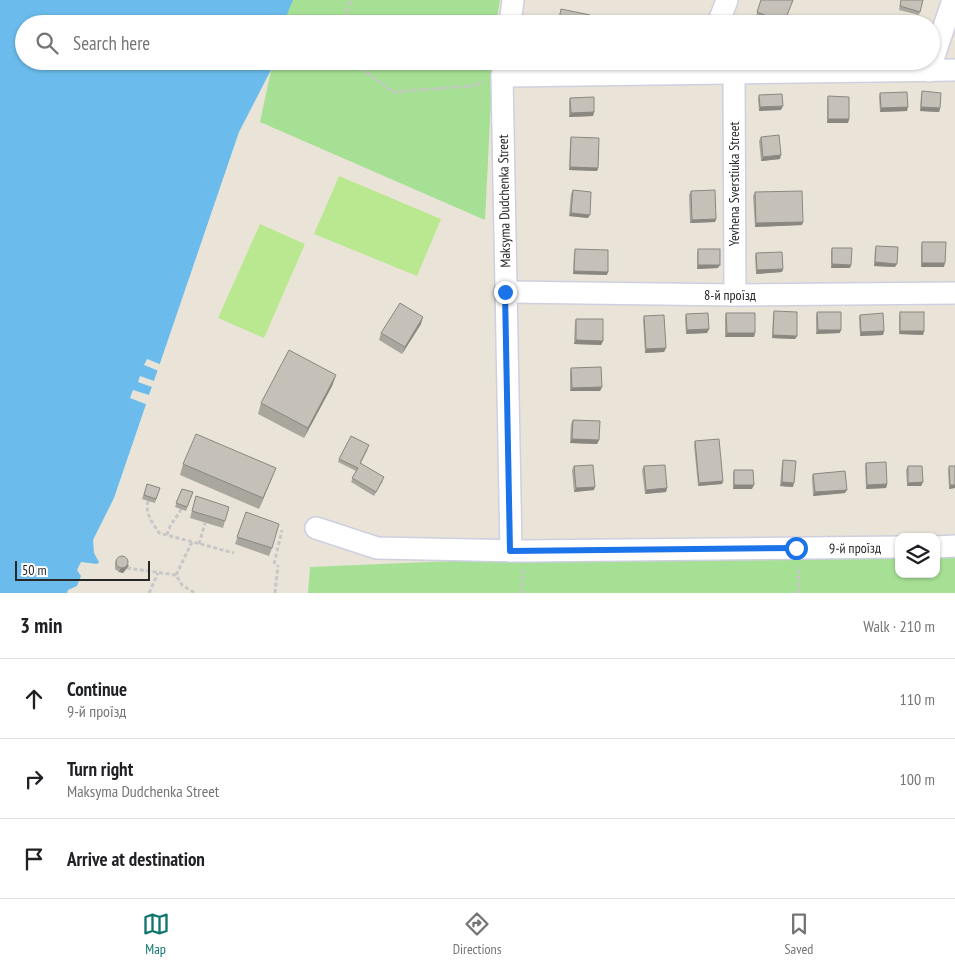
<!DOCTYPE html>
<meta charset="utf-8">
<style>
:root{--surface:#fff;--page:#f6f6f6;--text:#202124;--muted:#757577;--line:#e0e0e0;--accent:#0f766e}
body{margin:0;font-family:"PT Sans Narrow",sans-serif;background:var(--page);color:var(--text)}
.controls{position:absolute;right:15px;bottom:15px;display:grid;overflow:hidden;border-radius:10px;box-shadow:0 1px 4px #0004}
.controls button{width:45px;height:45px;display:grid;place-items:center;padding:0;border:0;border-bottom:1px solid var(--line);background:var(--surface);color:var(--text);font:25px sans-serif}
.scale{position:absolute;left:15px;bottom:12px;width:135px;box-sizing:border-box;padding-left:5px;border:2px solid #272727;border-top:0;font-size:14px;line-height:18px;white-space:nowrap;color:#272727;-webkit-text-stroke:4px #fff;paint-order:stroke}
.stop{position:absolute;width:15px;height:15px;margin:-11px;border:4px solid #1a73e8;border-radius:50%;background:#fff}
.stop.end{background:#1a73e8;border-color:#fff;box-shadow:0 1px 5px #0008}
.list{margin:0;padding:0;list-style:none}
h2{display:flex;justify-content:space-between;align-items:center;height:65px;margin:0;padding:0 20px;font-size:21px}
h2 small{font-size:16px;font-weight:400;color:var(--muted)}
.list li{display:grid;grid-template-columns:32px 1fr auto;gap:15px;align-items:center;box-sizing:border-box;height:80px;padding:0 20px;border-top:1px solid var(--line)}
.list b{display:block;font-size:19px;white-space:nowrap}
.list p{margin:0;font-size:16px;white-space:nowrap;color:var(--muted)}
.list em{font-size:16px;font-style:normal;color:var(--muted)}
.icon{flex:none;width:28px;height:28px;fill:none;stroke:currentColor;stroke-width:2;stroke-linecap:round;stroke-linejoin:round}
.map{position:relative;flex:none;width:955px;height:593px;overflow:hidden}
.search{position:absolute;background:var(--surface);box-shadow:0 1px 4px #0004;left:15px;right:15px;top:15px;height:55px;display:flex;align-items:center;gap:12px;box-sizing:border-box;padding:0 18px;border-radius:28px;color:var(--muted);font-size:19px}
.sheet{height:305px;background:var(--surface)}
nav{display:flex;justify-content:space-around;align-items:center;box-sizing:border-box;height:70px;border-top:1px solid var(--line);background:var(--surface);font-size:14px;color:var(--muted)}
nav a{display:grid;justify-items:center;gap:2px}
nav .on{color:var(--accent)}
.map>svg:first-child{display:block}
</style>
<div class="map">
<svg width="955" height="593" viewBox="0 0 955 593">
<rect width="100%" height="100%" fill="#eae4d8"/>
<g fill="#a6e094">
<path d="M290,0h210l-4,24h-214z"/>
<path d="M273,61h220l-8,159 -225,-98z"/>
<path d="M899,556v18h37v-18h19v37h-647l2,-26 143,-6z"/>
</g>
<g fill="#b9e890">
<path d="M339,176l102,43 -24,57 -103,-42z"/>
<path d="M260,224l45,20 -41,94 -46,-20z"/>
</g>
<path fill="#6bbcec" d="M0,0h293l-10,24h-259v37h250l-1,5 -34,66 -125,366 -21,42 1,13 5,9 -2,2 -16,-2 -4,8 4,6 -4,10 -9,4 -1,3h-67z"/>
<path fill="#eae4d8" d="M147,359l15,6 -14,40 -18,-7 3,-8 16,5 3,-8 -14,-5 2,-6 14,5 5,-10 -15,-6z"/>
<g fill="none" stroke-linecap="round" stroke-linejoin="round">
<g stroke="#cecfe0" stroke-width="24">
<g id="minor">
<path d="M510,24l3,-24"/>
<path d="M718,24l9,-24"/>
<path d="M504,61l-2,15 9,475"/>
<path d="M929,71l24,-71"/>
<path d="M734,73l1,222"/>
<path d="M502,76l453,-6"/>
<path d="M505,292l230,3 220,-2"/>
<path d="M316,528l61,20 147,3 375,-4"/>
<path d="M936,547l19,-1"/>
</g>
</g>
<g stroke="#c7c7c7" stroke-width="3" stroke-dasharray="4 2.5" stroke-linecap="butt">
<path d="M346,24v-8l4,-16"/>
<path d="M351,61l42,31 79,-6 12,-4"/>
<path d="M148,501c-3,12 4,21 11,32l75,20"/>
<path d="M167,535c3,-13 9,-15 14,-26"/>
<path d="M192,542l-16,33 6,10 13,8"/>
<path d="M199,544l6,-21"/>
<path d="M274,564l8,-34"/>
<path d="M127,568l49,7"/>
<path d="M149,593l9,-20"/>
<path d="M275,593l3,-28"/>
<path d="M522,593l1,-24"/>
<path d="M798,593l1,-27"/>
</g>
<use href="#minor" stroke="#fff" stroke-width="21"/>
</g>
<g fill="#a9a69e">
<path d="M761,0h32l-9,24h-7l-21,-8z"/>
<path d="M901,0h22l-4,15 -20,-5z"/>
<path d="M922,91l18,17 -1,4 -19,-1 1,-16z"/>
<path d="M880,93l27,18 -27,1 -1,-15z"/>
<path d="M759,95l22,15 -22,1 -1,-12z"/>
<path d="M828,96l21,23 -1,4h-21v-23z"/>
<path d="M570,98l24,14 -1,4 -24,1v-16z"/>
<path d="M571,137l27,31 -1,3 -28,-1 1,-29z"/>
<path d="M761,137l19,22 -19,2 -2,-20z"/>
<path d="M573,190l15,28 -19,-2 2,-22z"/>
<path d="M691,191l25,28 -1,3 -25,1 -1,-28z"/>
<path d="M755,192l48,30 -1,3 -47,2 -2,-31z"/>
<path d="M922,242l22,25h-23v-21z"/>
<path d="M876,246l19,21 -21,-1 1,-17z"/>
<path d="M832,248l19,17 -1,3h-19v-17z"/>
<path d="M575,249l32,26 -34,-1 1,-21z"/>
<path d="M698,249l20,19 -21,1v-16z"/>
<path d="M756,253l27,16 -1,3 -26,2 -1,-17z"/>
<path d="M774,311l23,25 -2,3 -23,-1 1,-23z"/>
<path d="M817,312l23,21 -24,1v-18z"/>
<path d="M900,312l24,19 -1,4 -24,-1v-18z"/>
<path d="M726,313l29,20 -1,4h-29v-20z"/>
<path d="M686,314l23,15 -2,4 -21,1 -1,-16z"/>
<path d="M860,315l24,16 -1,4 -23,1 -1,-18z"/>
<path d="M644,316l22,32 -2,4 -19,1 -2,-33z"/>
<path d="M576,319l27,22 -2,4 -27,-1 1,-22z"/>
<path d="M421,324l-19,30 -23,-14 2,-7z"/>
<path d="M571,368l31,19 -2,4h-30v-20z"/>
<path d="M336,375l-4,11 -28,52 -46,-24 3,-11z"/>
<path d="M573,420l26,20 -2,4 -27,-1 1,-19z"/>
<path d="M695,441l28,40 -1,3 -24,2 -4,-41z"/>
<path d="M368,449l-7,14 22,18 -9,15 -23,-14 5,-11 -18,-9 1,-3z"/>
<path d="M783,460l10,27 -13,-1 2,-22z"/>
<path d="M866,463l21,21 -1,4 -20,1 -1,-23z"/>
<path d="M183,464l89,14 -13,31 -79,-34z"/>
<path d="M574,466l20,24 -20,2 -2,-22z"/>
<path d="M644,466l23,22 -1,4 -21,2 -3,-24z"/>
<path d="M908,466l15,16 -2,4h-14l-1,-16z"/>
<path d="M949,466l6,22 -6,1 -1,-19z"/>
<path d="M734,470l18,19h-19v-15z"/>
<path d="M813,474l32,19 -32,3 -1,-19z"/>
<path d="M147,484l13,4 -5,15 -13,-4z"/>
<path d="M182,489l11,3 -7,19 -11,-4z"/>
<path d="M196,496l29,25 -2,7 -33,-10z"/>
<path d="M246,512l26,36 -3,8 -34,-12z"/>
<path d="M116,560l13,5 -2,3 -4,5 -4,-1 -4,-3v-5z"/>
</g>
<g fill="#8a8781">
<path d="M783,106l-2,4 -22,1 1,-4z"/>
<path d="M908,107l-1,4 -27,1 1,-4z"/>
<path d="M921,107l19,1 -1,4 -19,-1z"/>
<path d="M594,112l-1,4 -24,1 2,-4z"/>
<path d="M828,119h21l-1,4h-21z"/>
<path d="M781,155l-1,4 -19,2 2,-4z"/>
<path d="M570,167l28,1 -1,3 -28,-1z"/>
<path d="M571,213l19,2 -2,3 -19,-2z"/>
<path d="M716,219l-1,3 -25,1 2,-3z"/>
<path d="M803,222l-1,3 -47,2 1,-4z"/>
<path d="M875,262l22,2 -2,3 -21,-1z"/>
<path d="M922,263h23l-1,4h-23z"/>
<path d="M832,264l19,1 -1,3h-19z"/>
<path d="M698,265h22l-2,3 -21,1z"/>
<path d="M783,269l-1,3 -26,2 1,-4z"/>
<path d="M574,271l34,1 -1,3 -34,-1z"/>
<path d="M423,317l-2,7 -19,30 3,-7z"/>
<path d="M709,329l-2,4 -21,1 1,-4z"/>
<path d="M818,330h23l-1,3 -24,1z"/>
<path d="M884,331l-1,4 -23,1 1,-4z"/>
<path d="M900,331h24l-1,4 -24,-1z"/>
<path d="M727,333h28l-1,4h-29z"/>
<path d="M773,335l24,1 -2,3 -23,-1z"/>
<path d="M576,340l27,1 -2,4 -27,-1z"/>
<path d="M666,348l-2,4 -19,1 1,-4z"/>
<path d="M336,375l-4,11 -28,52 4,-10z"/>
<path d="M602,387l-2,4h-30l2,-3z"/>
<path d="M572,439l27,1 -2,4 -27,-1z"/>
<path d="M276,468l-4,10 -13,31 4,-11z"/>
<path d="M723,481l-1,3 -24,2 1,-3z"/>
<path d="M782,482l12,1 -1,4 -13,-1z"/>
<path d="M923,482l-2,4h-14l1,-3z"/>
<path d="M887,484l-1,4 -20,1 1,-4z"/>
<path d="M734,485h20l-2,4h-19z"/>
<path d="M950,485h5v3l-6,1z"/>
<path d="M595,487l-1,3 -20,2 2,-4z"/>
<path d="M667,488l-1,4 -21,2 1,-4z"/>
<path d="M847,490l-2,3 -32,3 2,-4z"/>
<path d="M129,565l-2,3 -4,5 -4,-1 1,-3z"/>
</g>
<g fill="#c5c1b8" stroke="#8a8781">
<path d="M761,0h32l-9,23 -27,-11z"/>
<path d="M901,0h22l-3,12 -20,-6z"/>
<path d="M561,9l29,6 -2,9h-30z"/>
<path d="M922,91l19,2 -1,15 -19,-1z"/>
<path d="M907,92l1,15 -27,1 -1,-15z"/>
<path d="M782,94l1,12 -23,1 -1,-12z"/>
<path d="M828,96l21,1v22h-21z"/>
<path d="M594,97v15l-23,1 -1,-15z"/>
<path d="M779,135l2,20 -18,2 -2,-20z"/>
<path d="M571,137l28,1 -1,30 -28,-1z"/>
<path d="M573,190l18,2 -1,23 -19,-2z"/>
<path d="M715,190l1,29 -24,1 -1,-29z"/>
<path d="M802,191l1,31 -47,1 -1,-31z"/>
<path d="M922,242h24l-1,21h-23z"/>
<path d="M876,246l22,1 -1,17 -22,-2z"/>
<path d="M832,248h20l-1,17 -19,-1z"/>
<path d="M575,249l33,1v22l-34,-1z"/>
<rect x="698" y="249" width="22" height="16"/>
<path d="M782,252l1,17 -26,1 -1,-17z"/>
<path d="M400,303l23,14 -18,30 -24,-14z"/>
<path d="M774,311l23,1v24l-24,-1z"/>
<path d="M817,312h24v18h-23z"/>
<rect x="900" y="312" width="24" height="19"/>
<path d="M708,313l1,16 -22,1 -1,-16z"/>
<path d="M726,313h29v20h-28z"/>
<path d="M883,313l1,18 -23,1 -1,-17z"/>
<path d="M664,315l2,33 -20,1 -2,-33z"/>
<path d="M576,319h27v22l-27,-1z"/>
<path d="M289,350l47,25 -28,53 -47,-25z"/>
<path d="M601,367l1,20 -30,1 -1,-20z"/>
<path d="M573,420l27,1 -1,19 -27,-1z"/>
<path d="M196,434l80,34 -13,30 -80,-34z"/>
<path d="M351,436l18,9 -9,18 24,14 -8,15 -24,-14 6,-10 -19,-9z"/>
<path d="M719,439l4,42 -24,2 -4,-42z"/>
<path d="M783,460l13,1 -2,22 -12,-1z"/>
<path d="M886,462l1,22 -20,1 -1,-22z"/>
<path d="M593,465l2,22 -19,1 -2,-22z"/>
<path d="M665,465l2,23 -21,2 -2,-24z"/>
<path d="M908,466h14l1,16 -15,1z"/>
<path d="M949,466h6v19h-5z"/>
<path d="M734,470h19l1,15h-20z"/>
<path d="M845,471l2,19 -32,2 -2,-18z"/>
<path d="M147,484l13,4 -4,11 -12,-4z"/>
<path d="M182,489l11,3 -6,15 -11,-4z"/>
<path d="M196,496l33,11 -4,14 -33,-10z"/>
<path d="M246,512l33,12 -7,24 -35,-11z"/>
<circle cx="122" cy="562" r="6"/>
</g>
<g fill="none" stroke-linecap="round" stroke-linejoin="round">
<path stroke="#1a73e8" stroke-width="6" d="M505,292l5,259 286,-3"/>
</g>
<g text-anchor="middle" stroke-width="4.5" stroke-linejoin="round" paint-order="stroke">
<g font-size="14" fill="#272727" stroke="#fff">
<text transform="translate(734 184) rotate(-90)" y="5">Yevhena Sverstiuka Street</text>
<text transform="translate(504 201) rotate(-91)" y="5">Maksyma Dudchenka Street</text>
<text x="730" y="300">8-й проїзд</text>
<text transform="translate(855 548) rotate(-1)" y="5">9-й проїзд</text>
</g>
</g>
</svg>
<div class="controls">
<button><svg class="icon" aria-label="layers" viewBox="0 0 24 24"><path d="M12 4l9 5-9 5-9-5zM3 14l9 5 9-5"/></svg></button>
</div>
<div class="scale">50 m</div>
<div class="stop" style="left:796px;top:548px"></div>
<div class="stop end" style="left:505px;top:292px"></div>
<div class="search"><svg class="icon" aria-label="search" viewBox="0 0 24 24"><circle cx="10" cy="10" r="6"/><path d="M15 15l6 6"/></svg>Search here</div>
</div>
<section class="sheet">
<h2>3 min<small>Walk · 210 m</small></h2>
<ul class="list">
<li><svg class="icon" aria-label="ahead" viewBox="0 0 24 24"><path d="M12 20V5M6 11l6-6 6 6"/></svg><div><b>Continue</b><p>9-й проїзд</p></div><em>110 m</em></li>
<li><svg class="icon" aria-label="right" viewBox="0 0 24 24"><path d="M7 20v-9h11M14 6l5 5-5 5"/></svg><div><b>Turn right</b><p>Maksyma Dudchenka Street</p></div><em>100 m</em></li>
<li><svg class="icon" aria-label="arrive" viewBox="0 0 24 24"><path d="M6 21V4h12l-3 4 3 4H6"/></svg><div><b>Arrive at destination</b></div></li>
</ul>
</section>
<nav>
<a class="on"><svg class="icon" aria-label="map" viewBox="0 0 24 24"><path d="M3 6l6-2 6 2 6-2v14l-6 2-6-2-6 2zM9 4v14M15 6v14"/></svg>Map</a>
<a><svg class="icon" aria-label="directions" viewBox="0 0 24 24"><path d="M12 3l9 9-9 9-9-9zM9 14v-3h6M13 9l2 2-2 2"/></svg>Directions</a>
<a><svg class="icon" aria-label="saved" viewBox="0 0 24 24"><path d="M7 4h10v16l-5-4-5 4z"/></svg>Saved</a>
</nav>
